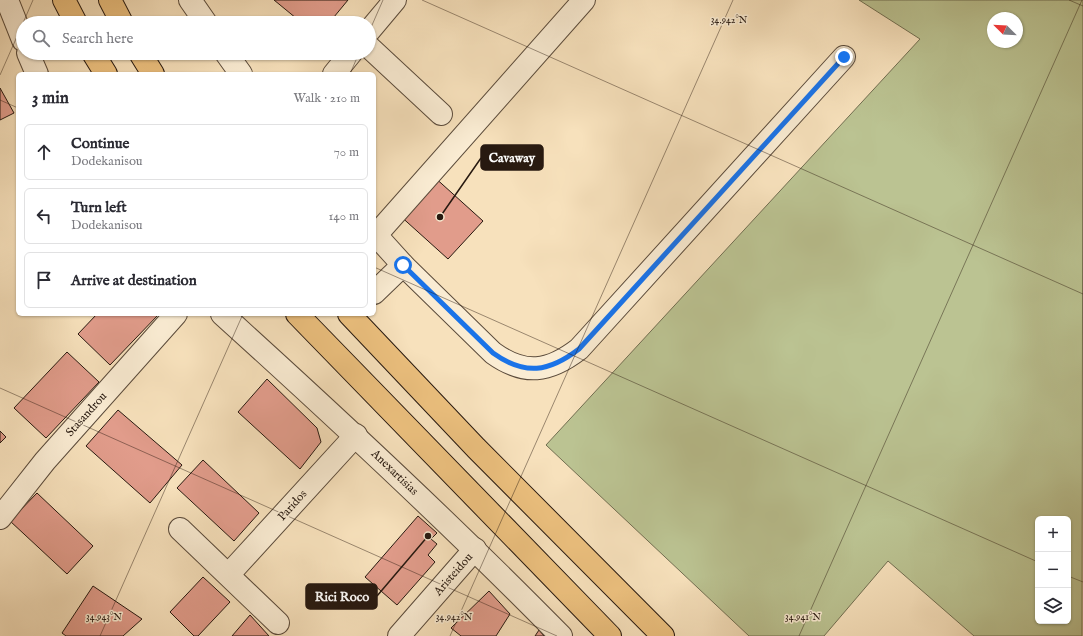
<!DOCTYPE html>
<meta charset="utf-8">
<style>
:root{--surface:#fff;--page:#f2f2f3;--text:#2b2b33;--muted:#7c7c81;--line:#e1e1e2}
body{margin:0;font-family:"IM FELL English",serif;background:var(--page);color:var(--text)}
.controls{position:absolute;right:12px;bottom:12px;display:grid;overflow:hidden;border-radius:6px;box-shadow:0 1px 3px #0004}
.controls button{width:36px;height:36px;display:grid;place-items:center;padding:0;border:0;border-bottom:1px solid var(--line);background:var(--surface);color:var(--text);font:20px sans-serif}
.compass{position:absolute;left:987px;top:12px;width:36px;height:36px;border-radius:50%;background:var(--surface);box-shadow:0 1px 3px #0004;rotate:294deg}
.stop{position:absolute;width:12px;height:12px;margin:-9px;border:3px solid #1a73e8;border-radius:50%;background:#fff}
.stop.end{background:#1a73e8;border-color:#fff;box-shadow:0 1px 4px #0008}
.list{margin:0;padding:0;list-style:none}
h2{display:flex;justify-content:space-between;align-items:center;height:52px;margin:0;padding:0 16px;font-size:17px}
h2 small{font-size:13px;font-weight:400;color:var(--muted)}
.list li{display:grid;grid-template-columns:26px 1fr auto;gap:12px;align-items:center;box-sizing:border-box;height:56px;margin:0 8px 8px;padding:0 8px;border:1px solid var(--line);border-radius:6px}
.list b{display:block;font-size:15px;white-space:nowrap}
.list p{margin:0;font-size:13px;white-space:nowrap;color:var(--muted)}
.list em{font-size:13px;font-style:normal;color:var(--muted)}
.icon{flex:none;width:22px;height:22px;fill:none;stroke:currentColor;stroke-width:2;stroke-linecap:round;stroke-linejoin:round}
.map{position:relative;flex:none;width:1083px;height:636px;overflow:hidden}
.search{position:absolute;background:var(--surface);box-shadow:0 1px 3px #0004;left:16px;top:16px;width:360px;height:44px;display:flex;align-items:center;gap:10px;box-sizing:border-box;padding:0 14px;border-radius:22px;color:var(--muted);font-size:15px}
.panel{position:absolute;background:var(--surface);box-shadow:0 1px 3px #0004;left:16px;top:72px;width:360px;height:244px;border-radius:6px}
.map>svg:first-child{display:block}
</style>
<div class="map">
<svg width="1083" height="636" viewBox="0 0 1083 636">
<rect width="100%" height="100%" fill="#f7e1bc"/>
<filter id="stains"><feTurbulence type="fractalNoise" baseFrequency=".005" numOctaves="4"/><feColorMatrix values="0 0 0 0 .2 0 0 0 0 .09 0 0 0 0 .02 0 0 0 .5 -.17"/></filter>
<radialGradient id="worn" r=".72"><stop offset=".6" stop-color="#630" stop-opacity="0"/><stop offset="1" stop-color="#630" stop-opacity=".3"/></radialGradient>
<path fill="#bbc392" stroke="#716e51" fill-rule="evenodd" d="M859,0h224l-1,636h-108l-86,-75 -64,75h-75l-203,-191 374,-406zM993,18h24v24h-24zM1038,519h30v102h-30z"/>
<g fill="#e19c8b" stroke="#271910">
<path d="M274,0h74l-19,23h-27z"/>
<path d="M0,88l14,25 -14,7z"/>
<path d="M432,175l51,46 -35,38 -51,-46z"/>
<path d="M97,314h62l-49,51 -32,-31z"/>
<path d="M67,352l32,30 -53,56 -32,-30z"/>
<path d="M267,379l50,49 4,14 -21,27 -62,-57z"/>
<path d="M118,410l64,55 -32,38 -64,-57z"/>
<path d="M0,431l6,6 -6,6z"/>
<path d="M203,460l56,53 -25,28 -57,-53z"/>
<path d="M37,493l56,53 -26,28 -57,-53z"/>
<path d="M418,516l19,17 -6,6 6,5 -9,11 7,7 -38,43 -32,-28z"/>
<path d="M203,577l27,25 -32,34h-4l-24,-24z"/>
<path d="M93,586l49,33 -19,17h-57l-4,-3z"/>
<path d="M489,591l21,23 -14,22h-35l-10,-8z"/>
<path d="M250,615l19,21h-37z"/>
<path d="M539,630l5,6h-9z"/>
</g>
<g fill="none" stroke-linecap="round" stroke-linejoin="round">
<g stroke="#5b4b3b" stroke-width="24">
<g id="minor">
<path d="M7,0l16,40"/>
<path d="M190,0l16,23"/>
<path d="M369,31l26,-31"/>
<path d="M369,47l72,67"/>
<path d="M28,53l9,21"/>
<path d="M226,53l15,21"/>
<path d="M334,74l17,-21"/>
<path d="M374,233l29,32 90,88c32,23 56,19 86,-4l265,-292"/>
<path d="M376,235l208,-235"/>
<path d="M374,293l29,-28"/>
<path d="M222,314c116,105 230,211 339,322"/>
<path d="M0,518l45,-57 131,-147"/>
<path d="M180,529l98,94"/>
<path d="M229,574l127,-139"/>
<path d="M399,636l76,-87"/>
</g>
</g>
<g stroke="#271910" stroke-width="24">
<g id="major">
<path d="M64,0l12,23"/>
<path d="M110,0l12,23"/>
<path d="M93,53l13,21"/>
<path d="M140,53l13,21"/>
<path d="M297,314l313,322"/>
<path d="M349,314l127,134 187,188"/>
</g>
</g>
<use href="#minor" stroke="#faecd3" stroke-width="22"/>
<use href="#major" stroke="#ecc07e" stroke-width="22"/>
</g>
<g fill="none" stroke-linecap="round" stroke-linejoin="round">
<path stroke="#1a73e8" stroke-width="5" d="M403,265l90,88c32,23 56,19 86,-4l265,-292"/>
</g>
<path fill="none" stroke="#271910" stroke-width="1" stroke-opacity="0.45" d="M422,0l661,294M1069,0l14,6M23,23l10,-23M369,32l14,-32M350,74l9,-21M0,75l23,-52M0,100l18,8M374,267l664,295M0,388l557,248M1068,576l15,6M100,636l143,-322M450,636l283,-636M799,636l283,-636"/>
<g text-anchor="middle" stroke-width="3" stroke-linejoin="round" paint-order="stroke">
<g font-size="12" fill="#271910" stroke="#faecd3">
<text transform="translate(86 414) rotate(-48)" y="4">Stasandrou</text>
<text transform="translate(395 472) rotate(44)" y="4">Anexartisias</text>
<text transform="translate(292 505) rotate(-48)" y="4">Paridos</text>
<text transform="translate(453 574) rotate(-49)" y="4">Aristeidou</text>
</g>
</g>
<g font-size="10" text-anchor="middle" fill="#271910" stroke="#faecd3" stroke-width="3" stroke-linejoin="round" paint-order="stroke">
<text x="729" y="23">34.942°N</text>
<text x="104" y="620">34.943°N</text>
<text x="454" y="620">34.942°N</text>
<text x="803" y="620">34.941°N</text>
</g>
<path fill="none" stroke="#271910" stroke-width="1.5" d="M440 217L481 158M428 536L377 596"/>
<g fill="#271910" stroke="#faecd3" stroke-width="1.5">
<circle cx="440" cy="217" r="4"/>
<circle cx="428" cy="536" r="4"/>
</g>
<g fill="#271910" stroke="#271910" stroke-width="1.5">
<rect x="481" y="145" width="62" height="25" rx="4"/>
<rect x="306" y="584" width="71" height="25" rx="4"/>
</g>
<g font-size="13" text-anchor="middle" font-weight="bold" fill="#fff">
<text x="512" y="162">Cavaway</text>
<text x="342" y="601">Rici Roco</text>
</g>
<rect width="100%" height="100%" filter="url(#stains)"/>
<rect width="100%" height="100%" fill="url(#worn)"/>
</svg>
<div class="controls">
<button>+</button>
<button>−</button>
<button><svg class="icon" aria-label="layers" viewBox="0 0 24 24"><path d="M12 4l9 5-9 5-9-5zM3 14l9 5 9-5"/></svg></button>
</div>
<svg class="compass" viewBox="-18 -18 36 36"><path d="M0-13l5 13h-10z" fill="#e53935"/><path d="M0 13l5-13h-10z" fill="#7c7c81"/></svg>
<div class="stop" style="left:403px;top:265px"></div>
<div class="stop end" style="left:844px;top:57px"></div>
<div class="search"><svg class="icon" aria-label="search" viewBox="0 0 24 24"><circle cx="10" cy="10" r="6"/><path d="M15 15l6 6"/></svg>Search here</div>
<section class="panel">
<h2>3 min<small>Walk · 210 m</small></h2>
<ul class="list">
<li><svg class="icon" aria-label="ahead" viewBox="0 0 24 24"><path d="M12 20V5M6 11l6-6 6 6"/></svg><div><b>Continue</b><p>Dodekanisou</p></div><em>70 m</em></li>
<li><svg class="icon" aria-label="left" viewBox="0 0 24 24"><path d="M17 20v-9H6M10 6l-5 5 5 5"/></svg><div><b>Turn left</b><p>Dodekanisou</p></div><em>140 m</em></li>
<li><svg class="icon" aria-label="arrive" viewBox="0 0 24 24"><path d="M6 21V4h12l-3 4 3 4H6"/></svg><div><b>Arrive at destination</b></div></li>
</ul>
</section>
</div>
